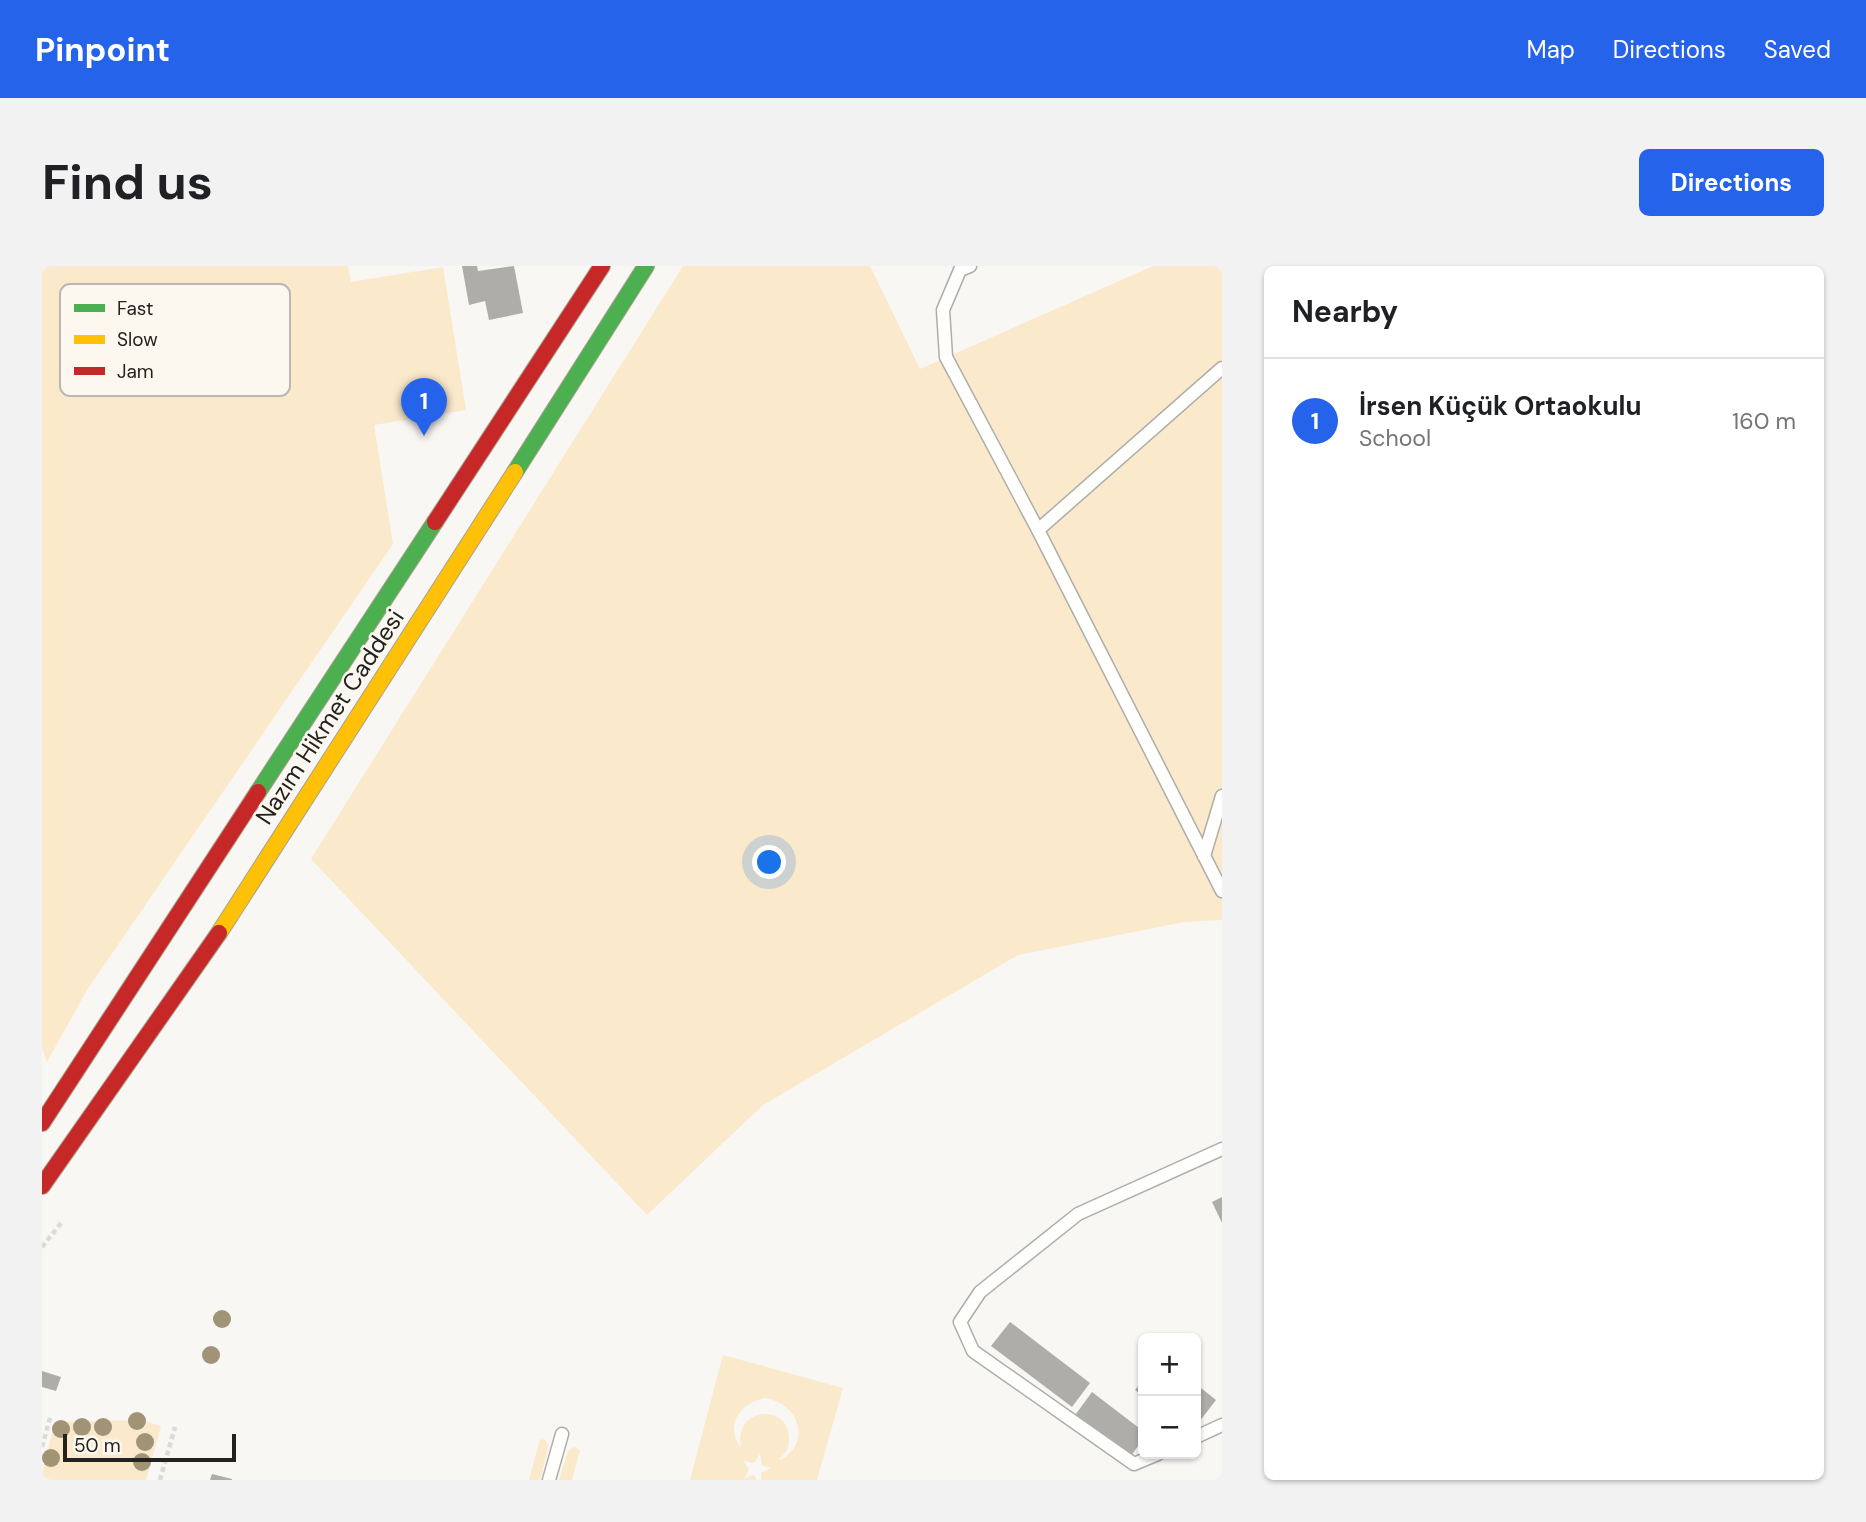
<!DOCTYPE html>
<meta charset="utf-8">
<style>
:root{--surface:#fff;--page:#f2f2f2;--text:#202124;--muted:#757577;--line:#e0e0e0;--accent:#2563eb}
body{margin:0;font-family:"DM Sans",sans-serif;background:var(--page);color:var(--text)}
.controls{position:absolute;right:21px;bottom:21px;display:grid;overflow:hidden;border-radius:10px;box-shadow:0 2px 5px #0004}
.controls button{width:63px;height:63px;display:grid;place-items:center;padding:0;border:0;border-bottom:2px solid var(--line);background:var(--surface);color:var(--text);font:35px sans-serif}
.scale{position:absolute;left:21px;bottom:18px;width:173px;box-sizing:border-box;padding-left:7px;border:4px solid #24221f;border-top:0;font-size:19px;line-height:24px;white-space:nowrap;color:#24221f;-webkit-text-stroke:5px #fcf8f0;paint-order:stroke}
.you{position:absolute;left:728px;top:597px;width:24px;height:24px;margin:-18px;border:5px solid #fff;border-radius:50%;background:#1a73e8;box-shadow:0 0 0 10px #1a73e833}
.badge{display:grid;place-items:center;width:46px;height:46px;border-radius:50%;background:var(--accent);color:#fff;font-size:23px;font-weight:700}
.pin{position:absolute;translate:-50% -58px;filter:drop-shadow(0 2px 4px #0008)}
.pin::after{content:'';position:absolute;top:37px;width:24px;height:21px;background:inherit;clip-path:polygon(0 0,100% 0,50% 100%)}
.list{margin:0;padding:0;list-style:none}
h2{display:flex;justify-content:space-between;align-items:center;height:91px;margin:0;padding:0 28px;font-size:30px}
h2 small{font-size:23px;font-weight:400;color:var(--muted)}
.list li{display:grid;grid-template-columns:46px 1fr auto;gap:21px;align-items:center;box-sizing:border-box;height:126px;padding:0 28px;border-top:2px solid var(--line)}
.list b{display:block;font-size:26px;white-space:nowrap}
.list p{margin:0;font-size:23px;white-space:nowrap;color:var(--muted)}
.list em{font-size:23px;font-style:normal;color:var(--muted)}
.map{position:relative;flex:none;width:1180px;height:1214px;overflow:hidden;border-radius:10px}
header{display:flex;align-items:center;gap:42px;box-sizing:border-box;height:98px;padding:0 35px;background:var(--accent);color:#fff}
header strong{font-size:33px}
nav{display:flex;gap:38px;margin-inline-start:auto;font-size:24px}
.intro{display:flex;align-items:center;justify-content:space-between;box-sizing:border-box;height:168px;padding:0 42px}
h1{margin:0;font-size:49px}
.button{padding:18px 32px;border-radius:10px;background:var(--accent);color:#fff;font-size:24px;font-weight:700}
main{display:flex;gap:42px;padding:0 42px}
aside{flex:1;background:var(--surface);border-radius:10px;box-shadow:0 2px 5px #0004}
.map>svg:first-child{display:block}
</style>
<header>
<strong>Pinpoint</strong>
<nav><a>Map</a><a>Directions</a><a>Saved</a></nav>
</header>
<div class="intro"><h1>Find us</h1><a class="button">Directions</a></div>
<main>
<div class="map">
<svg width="1180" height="1214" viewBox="0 0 1180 1214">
<rect width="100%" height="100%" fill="#f9f7f3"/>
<g fill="#fae9cb" fill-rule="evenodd">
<path d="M0,0h306l3,16 92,-15 23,143 -92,15 19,119 -306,446 -40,72 -5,-14z"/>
<path d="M641,0h187l50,103 233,-103h69v654l-38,2 -166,33 -255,150 -116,110 -336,-356z"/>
<path d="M681,1089l120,33 -26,92h-56v-7l10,-5 -9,-3 -2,-11 -6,9 -11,-2 6,8 -5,10 10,-4 3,5h-67zM723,1132c33,5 48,43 16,62l-2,-1c6,-5 10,-10 10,-19 2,-37 -56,-35 -48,8 -17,-23 -1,-45 24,-50z"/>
<path d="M99,1154l20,6 -15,54h-104v-7l13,-51z"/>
<path d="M498,1173l5,1 3,4 -1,9 -7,27h-11z"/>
<path d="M532,1181l6,3 -8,30h-13l9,-29z"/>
</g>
<g fill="#afadaa">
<path d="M420,0h15l1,5 36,-5 9,47 -34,7 -4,-19 -16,4z"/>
<path d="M1180,931v26l-10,-21z"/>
<path d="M968,1056l80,61 -18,24 -81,-61z"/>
<path d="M0,1105l19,6 -5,14 -14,-4z"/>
<path d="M1101,1114v16l-8,-6z"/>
<path d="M1154,1118l20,16 -20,26z"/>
<path d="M1050,1126l51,39v8l-14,20 -56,-41z"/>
<path d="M170,1208l20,5v1h-22z"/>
</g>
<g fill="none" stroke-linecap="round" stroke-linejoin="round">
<g stroke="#aeada9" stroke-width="15">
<g id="lane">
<path d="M928,0l-10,4 -17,40 3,47 92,173 184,361"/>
<path d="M996,264l184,-162"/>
<path d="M1162,590l18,-60"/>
<path d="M1154,1171l26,-12"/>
<path d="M1116,1188l-24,10 -161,-113 -13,-29 20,-30 98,-78 144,-65"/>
<path d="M507,1214l13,-46"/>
</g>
</g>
<g stroke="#a9a292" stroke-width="18">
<g id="fast">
<path d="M473,206l131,-206"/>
<path d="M216,526l177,-270"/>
</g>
</g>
<g stroke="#a9a292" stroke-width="18">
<path id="slow" d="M177,667l296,-461"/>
</g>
<g stroke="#a9a292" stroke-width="18">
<g id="jam">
<path d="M393,256l167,-256"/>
<path d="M0,857l216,-331"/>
<path d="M0,920l177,-253"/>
</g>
</g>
<g stroke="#dadad9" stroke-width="4.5" stroke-dasharray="5 3.5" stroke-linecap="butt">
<path d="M0,981l20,-25"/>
<path d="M0,1181l8,-29"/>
<path d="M118,1214l15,-53"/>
</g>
<use href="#lane" stroke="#fefefd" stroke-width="12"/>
<use href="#fast" stroke="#4caf50" stroke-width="16"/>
<use href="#slow" stroke="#ffc107" stroke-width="16"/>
<use href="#jam" stroke="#c62828" stroke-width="16"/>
</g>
<g fill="#a09376">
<circle cx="180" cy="1053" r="9"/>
<circle cx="169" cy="1089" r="9"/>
<circle cx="95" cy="1155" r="9"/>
<circle cx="40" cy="1161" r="9"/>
<circle cx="61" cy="1161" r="9"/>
<circle cx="19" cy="1163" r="9"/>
<circle cx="103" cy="1176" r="9"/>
<circle cx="9" cy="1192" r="9"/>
<circle cx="100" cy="1196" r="9"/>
</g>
<g text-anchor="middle" stroke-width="5" stroke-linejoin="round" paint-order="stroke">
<g font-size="24" fill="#24221f" stroke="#fcf8f0">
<text transform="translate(288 451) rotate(-57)" y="8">Nazım Hikmet Caddesi</text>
</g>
</g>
<rect x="18" y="18" width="230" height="112" rx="10" fill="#fcf8f0" stroke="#bbb8b1" stroke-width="2"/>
<rect x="32" y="38" width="31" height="8" fill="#4caf50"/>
<rect x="32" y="69" width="31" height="9" fill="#ffc107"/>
<rect x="32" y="101" width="31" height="8" fill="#c62828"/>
<g font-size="19" fill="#24221f">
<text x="75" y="49">Fast</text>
<text x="75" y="80">Slow</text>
<text x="75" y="112">Jam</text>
</g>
</svg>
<div class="controls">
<button>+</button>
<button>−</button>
</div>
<div class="scale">50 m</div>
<div class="you"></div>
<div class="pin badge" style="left:382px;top:170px">1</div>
</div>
<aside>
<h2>Nearby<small></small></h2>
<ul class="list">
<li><span class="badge">1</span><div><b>İrsen Küçük Ortaokulu</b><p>School</p></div><em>160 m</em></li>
</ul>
</aside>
</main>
